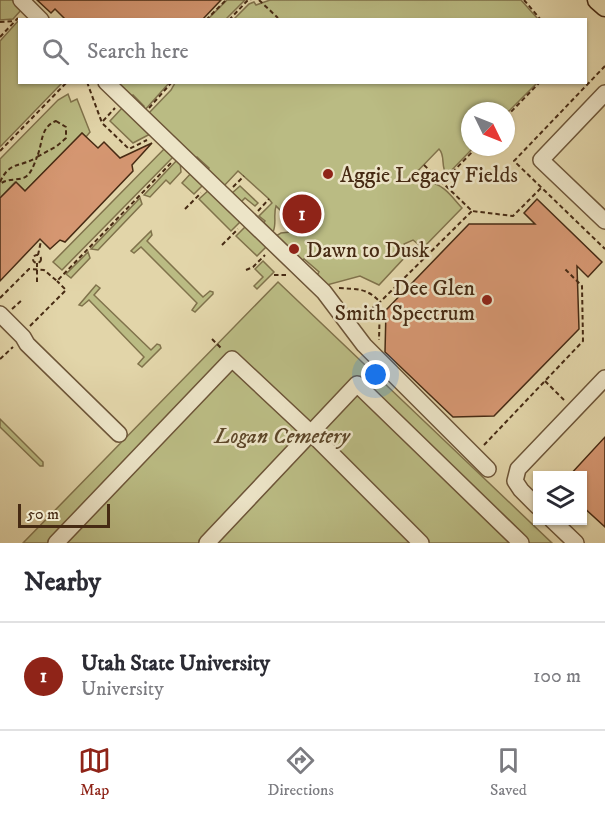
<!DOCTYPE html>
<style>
:root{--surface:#fff;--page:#f7f7f7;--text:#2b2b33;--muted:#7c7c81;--line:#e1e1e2;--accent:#8f2418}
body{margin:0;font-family:"IM FELL DW Pica",serif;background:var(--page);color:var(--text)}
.controls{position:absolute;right:18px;bottom:18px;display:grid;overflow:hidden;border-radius:0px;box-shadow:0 2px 4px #0004}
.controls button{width:54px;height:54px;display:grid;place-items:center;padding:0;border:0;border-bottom:2px solid var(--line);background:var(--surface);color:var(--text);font:30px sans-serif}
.compass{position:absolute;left:461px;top:102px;width:54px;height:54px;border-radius:50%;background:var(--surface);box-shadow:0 2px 4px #0004;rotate:133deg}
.scale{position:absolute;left:18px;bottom:15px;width:92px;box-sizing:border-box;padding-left:6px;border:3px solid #462a13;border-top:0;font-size:16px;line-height:21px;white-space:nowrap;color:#462a13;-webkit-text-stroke:4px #ece4c7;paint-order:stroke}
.you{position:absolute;left:376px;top:375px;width:21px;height:21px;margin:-15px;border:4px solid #fff;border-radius:50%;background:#1a73e8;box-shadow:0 0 0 9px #1a73e833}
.badge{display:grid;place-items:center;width:39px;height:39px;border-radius:50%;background:var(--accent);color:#fff;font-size:20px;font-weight:700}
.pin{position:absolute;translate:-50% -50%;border:3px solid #fff;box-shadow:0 2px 6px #0006}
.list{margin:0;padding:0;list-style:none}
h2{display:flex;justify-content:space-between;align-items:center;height:78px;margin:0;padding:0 24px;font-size:26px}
h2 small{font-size:20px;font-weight:400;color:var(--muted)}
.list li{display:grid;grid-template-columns:39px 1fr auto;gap:18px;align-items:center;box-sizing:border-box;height:108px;padding:0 24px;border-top:2px solid var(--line)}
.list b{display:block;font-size:22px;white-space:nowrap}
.list p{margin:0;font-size:20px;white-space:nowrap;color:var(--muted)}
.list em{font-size:20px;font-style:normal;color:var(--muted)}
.icon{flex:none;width:33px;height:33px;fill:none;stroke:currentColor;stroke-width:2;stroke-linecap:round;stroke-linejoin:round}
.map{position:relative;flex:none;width:605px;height:543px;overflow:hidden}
.search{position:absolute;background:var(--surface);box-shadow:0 2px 4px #0004;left:18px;right:18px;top:18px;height:66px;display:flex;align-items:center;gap:15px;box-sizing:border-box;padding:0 21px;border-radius:0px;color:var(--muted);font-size:22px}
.sheet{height:186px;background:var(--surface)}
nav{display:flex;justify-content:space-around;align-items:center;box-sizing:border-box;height:84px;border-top:2px solid var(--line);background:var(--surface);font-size:16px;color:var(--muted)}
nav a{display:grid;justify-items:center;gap:3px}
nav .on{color:var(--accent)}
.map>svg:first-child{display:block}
</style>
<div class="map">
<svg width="605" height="543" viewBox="0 0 605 543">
<rect width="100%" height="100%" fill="#e2d5a9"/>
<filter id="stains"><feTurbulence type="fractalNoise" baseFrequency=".00333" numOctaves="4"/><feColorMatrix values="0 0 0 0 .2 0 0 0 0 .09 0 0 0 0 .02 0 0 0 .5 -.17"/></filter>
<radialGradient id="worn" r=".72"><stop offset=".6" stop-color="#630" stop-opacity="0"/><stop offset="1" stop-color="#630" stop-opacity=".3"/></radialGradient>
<g fill="#babb83" stroke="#80724b" stroke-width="1.5">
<path d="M0,0h12l10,9 -9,10 -13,1z"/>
<path d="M227,0h18l-19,19h-18z"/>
<path d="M270,0h251l17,19h-304l15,-15 5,-2 2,3z"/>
<path d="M19,20l1,62 42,1 -62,64v-106z"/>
<path d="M114,83h55l-25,28 -2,-2 2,-3 -11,-11 -3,2z"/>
<path d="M175,83h362l-31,31v-3h-36v36h4l-27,28c-7,-8 -1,-19 -8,-26l-30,31c8,5 10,1 18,2 16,1 25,15 35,26l-39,40 -10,-8 -9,4 -2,9 4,3 -27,29 -19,-9 -33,9 -10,-10 2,-3 -15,-13 -3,2 -7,-7 4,-4 -1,-4 -4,-1 -4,4 -13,-13 5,-3 9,-1 6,-6 -20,-20c-3,9 1,18 -3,26l-10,-8 2,-3 -6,-5 13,-13 -3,-4 -31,-28 -15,16 -16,-17 2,-2 -12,-11 -2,2 -47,-45 23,-24z"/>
<path d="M68,94l3,8 6,-3 13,33 -4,5 -4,-4 -57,58 -10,-9 -15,16v-39l58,-59z"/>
<path d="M123,107l29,26 -19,10 -23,-22z"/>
<path d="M166,147l8,9 -112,114 -9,-8z"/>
<path d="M178,159l2,2 1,11 -11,12 -4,-4 -16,17 -6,-2z"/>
<path d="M192,172l12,12 -10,10 -12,-11z"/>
<path d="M240,186l18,17 -3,3 -10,-8 -5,5 -9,-9z"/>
<path d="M210,189l32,31 -11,11 -32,-32z"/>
<path d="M140,198l2,6 -44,46 -7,-1z"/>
<path d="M247,225l21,20 -11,11 -21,-20z"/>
<path d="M151,231l1,4 -5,6 56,56 7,-6 3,1v2l-18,18 -3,-2 5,-7 -56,-56 -7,6 -3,-2z"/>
<path d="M88,252l2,6 -19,20 -5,-4z"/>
<path d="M263,261l11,11 -17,17 -3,-3 9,-9 -8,-8z"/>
<path d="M278,282l274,261h-529z"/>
<path d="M96,285l4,3 -6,7 57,55 6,-6 3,1 1,3 -19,19 -4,-3 6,-7 -55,-57 -7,6 -3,-1z"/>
<path d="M0,419l43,43v4h-3l-40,-39z"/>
</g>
<g fill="#d69772" stroke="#462a13" stroke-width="1.5">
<path d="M37,0h184l-19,20h-136l-11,-11 -4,4z"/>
<path d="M82,133l16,15 6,-6 16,16 32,-15 -20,22 1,6 -68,71 -5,-2 -10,9 -10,-10 -40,42v-83l16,-16 9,9z"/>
<path d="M537,199l65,63 -14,15 -11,-11 2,63 -85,87 -41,1 -68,-65 1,-42 83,-86h66l-11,-11z"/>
<path d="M605,437v90l-23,-21v-30h-13z"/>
</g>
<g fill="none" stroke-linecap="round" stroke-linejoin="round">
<g stroke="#6d5538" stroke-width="18">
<g id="minor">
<path d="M21,0l20,20"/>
<path d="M106,82l218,210 40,53 124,124"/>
<path d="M605,93l-64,67 64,61"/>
<path d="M0,314l23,23 4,7 92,90"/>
<path d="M538,507l-17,-17 -6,-9 3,-12 87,-91"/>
<path d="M552,520l24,23"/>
<path d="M56,543l176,-184 79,74 110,110"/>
<path d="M207,543l150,-159 164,159"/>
</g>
</g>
<g stroke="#462a13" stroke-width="21">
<path id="major" d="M597,0l8,7"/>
</g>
<g stroke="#462a13" stroke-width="2" stroke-dasharray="4.5 3" stroke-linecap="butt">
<path d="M259,0l19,18"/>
<path d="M524,0l17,20"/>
<path d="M206,20l20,-20"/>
<path d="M229,20l18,-19 4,-1"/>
<path d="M0,22l15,-1"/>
<path d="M0,37l18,-19"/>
<path d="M605,66l-91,95 91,88"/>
<path d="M87,82l15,41 27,26 18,-9"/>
<path d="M149,108l23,-26"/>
<path d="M506,117l34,-35"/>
<path d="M56,121l10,6v11l-9,8 -20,11c6,-14 3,-30 19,-36z"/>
<path d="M103,121l12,-13"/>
<path d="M0,151l67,-69"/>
<path d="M424,165l48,46 41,5 28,-28"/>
<path d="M0,182c10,-22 21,-14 37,-25 -2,5 -5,14 -9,18 -7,7 -19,2 -28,9"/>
<path d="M442,183l35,-36"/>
<path d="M233,187l11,-11"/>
<path d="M185,209l16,-16"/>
<path d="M258,211l11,-12"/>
<path d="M222,245l16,-16"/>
<circle cx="37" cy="259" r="4"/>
<path d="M38,255l3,-14"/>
<path d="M246,270l7,-3 12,-12"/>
<path d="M274,275h13"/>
<path d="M37,282v-19"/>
<path d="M339,288c18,1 28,0 41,14l-1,38"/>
<path d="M0,298l29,-29 15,1 13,11 115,-119"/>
<path d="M12,309l11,-10"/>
<path d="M360,318l20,-16 92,-91"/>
<path d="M30,326l36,-36 -9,-9"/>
<path d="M212,339l10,10"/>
<path d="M0,359l13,-12"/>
<path d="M545,381l19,19"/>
<path d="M484,445l99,-104 -1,-55 -18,-18"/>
</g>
<use href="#minor" stroke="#ece4c7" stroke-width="15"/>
<use href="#major" stroke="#e2d5a9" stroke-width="18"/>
</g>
<g fill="#8f2418" stroke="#ece4c7" stroke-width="2">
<circle cx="328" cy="174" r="6"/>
<circle cx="294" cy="249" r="6"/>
<circle cx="487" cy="300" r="6"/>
</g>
<g text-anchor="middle" stroke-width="5" stroke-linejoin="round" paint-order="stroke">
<g font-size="22" fill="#462a13" stroke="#ece4c7" text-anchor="start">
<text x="340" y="182">Aggie Legacy Fields</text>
<text x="306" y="257">Dawn to Dusk</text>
<text x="475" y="295" text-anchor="end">Dee Glen<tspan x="475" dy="25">Smith Spectrum</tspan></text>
</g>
<g font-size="22" font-style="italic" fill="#5d4729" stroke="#ece4c7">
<text x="282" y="443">Logan Cemetery</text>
</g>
</g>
<rect width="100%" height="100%" filter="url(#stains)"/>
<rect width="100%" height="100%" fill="url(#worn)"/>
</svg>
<div class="controls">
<button><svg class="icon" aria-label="layers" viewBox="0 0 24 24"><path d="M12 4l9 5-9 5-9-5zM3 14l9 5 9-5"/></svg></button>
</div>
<svg class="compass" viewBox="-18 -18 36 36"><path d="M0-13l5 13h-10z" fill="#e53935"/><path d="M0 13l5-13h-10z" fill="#7c7c81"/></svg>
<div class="scale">50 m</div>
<div class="you"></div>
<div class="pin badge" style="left:302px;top:214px">1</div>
<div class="search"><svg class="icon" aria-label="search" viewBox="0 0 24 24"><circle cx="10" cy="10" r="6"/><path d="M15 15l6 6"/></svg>Search here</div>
</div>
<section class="sheet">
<h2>Nearby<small></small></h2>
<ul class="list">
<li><span class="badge">1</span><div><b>Utah State University</b><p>University</p></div><em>100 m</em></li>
</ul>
</section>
<nav>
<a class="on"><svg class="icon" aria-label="map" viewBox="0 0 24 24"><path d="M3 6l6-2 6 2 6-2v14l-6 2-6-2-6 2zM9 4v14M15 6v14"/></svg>Map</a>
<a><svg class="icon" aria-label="directions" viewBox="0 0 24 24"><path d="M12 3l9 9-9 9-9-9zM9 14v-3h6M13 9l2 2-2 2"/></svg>Directions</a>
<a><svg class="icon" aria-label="saved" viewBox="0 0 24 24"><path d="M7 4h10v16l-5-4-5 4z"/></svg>Saved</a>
</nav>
